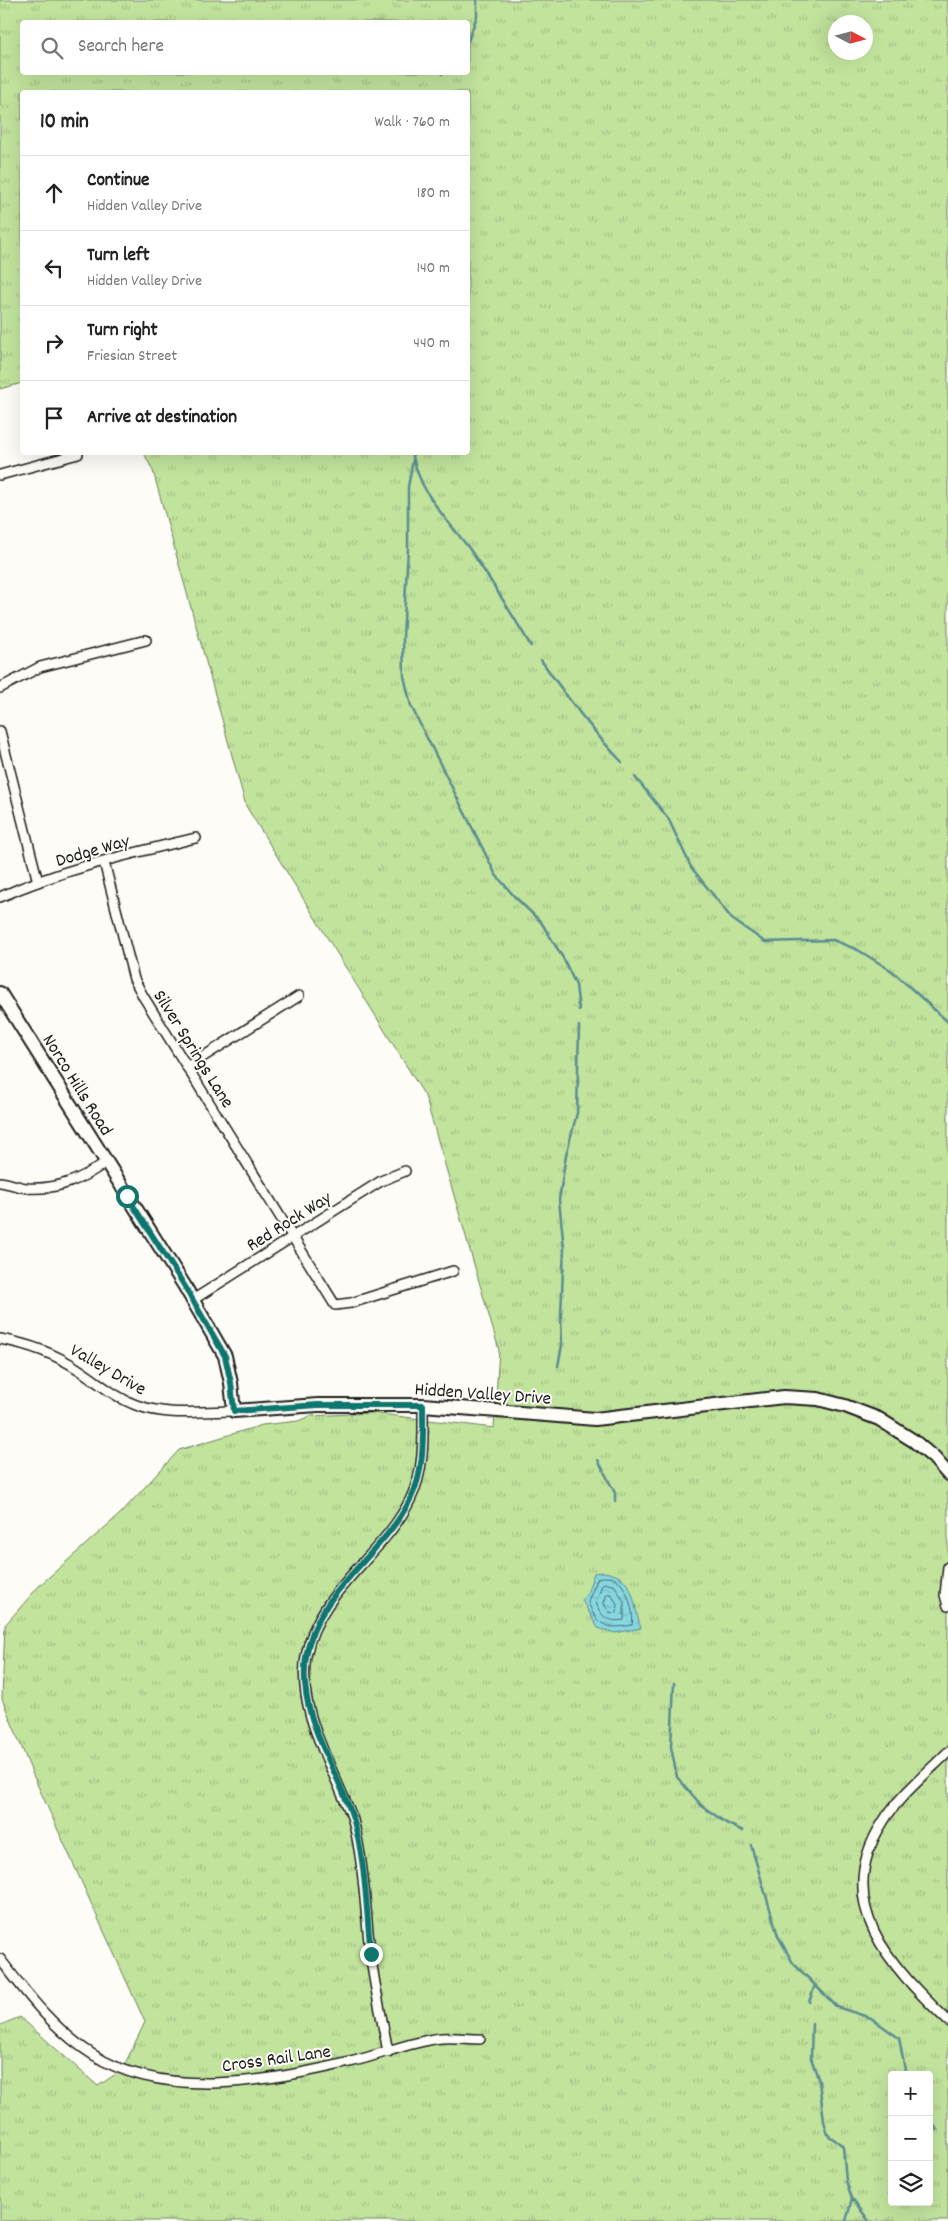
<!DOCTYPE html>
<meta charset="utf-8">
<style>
:root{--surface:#fff;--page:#f6f6f6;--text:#222;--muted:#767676;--line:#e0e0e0}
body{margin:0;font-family:Dekko,sans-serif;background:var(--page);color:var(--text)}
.controls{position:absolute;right:15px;bottom:15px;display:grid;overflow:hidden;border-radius:5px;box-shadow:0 5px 20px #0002}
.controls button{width:45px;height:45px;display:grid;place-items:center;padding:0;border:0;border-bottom:1px solid var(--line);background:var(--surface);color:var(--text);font:25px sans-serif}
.compass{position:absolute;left:828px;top:15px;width:45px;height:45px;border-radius:50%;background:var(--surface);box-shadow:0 5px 20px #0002;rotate:96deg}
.stop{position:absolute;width:15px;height:15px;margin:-11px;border:4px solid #0f766e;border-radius:50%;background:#fff}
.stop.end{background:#0f766e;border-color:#fff;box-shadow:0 1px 5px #0008}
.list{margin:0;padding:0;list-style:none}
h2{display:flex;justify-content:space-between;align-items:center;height:65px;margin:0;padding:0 20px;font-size:21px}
h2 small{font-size:16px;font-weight:400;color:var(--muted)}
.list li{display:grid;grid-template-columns:32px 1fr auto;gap:15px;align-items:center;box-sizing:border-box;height:75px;padding:0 20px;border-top:1px solid var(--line)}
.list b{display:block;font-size:19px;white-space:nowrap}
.list p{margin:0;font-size:16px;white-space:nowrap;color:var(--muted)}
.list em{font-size:16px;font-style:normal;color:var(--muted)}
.icon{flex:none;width:28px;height:28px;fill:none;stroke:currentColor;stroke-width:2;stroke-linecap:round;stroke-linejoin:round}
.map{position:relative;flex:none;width:948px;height:2221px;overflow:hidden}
.search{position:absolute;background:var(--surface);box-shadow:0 5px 20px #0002;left:20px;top:20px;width:450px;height:55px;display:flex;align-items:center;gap:12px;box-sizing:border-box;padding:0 18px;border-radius:5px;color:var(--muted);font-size:19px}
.panel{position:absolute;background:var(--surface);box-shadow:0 5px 20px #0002;left:20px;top:90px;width:450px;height:365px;border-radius:5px}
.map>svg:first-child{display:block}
</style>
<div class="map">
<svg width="948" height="2221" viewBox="0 0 948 2221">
<defs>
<pattern id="grass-tufts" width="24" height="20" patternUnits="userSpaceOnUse" patternTransform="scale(1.25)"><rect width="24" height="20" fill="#c1e39c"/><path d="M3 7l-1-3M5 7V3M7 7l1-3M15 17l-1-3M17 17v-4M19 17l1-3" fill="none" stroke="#a5c286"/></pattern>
<pattern id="water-ripples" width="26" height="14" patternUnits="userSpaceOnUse" patternTransform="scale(1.25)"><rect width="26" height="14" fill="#87d7e1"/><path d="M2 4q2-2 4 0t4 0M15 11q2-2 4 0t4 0" fill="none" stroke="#74b8c0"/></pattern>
</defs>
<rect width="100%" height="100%" fill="#fdfcf7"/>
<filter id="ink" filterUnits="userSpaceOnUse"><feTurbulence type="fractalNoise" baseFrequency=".02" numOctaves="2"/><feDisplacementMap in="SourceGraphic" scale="10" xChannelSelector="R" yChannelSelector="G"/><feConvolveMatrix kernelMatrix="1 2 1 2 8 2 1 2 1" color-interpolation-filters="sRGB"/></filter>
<g filter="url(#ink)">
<path fill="url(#grass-tufts)" stroke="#6e805c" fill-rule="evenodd" d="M0,0h948v2221h-948v-196l20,-8 78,69 24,-16 23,-48 -112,-247 -31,-76 3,-74 34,-39 81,-72 59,-64 83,-25 36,-4 12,-5 62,-3 122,15 5,-78 -74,-254 -179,-290 -93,-335 -9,-18 324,-1v-360h-446v291l-22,6zM22,22h446v50h-446zM836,22h30v30h-30zM892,2075h37v127h-37z"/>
<path fill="url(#water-ripples)" stroke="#5c8c92" d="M604,1572c33,4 28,32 37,56l-26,5 -17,-5 -16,-28 5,-6 7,-21z"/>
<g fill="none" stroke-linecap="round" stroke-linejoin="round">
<g stroke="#47676b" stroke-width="1">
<path d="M604,1577c4,0 8,0 12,2 11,7 19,35 16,46 -25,5 -36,1 -44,-24l10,-23z"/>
<path d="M605,1583l10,3 9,16v18c-16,3 -24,-4 -28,-18l6,-17z"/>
<path d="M607,1594h4l6,10 -1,9 -7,-1 -5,-8z"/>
</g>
<g stroke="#5c8c92" stroke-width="2.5">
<path d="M468,41l9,-25v-16"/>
<path d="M442,74l1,-2"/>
<path d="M412,452c8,44 35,66 59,99 21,31 41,63 60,95"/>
<path d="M413,460l-5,27v61l-5,90 1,38 7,30 85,169 18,21 27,26 22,36 13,27 3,25"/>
<path d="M541,660c25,36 51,71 81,102"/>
<path d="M635,777l33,41 23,49 41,52 33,23 68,-2 25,10 34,21 56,51"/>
<path d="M558,1366l4,-21 -1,-30 3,-67 -5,-48 7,-45 11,-42 2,-87"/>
<path d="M598,1460l17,33v8"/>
<path d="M674,1683l-3,64 6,30 25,29 24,17 17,8"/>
<path d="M751,1845l27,91 15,27 44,44 34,11 28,20 7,37"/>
<path d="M809,2002l6,-17"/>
<path d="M812,2023l-1,35 8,23 5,40 4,14 15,11 3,35 6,17 17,23"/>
<path d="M929,2118l8,12"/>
<path d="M846,2221l6,-23"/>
</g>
<g stroke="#1c1c1c" stroke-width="12">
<g id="street">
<path d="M0,475l78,-21"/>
<path d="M0,688l40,-21 106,-27"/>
<path d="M0,731l38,151"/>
<path d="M104,862l30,117 9,17 192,309 16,-2 102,-32"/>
<path d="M0,897c62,-28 130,-43 196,-59"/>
<path d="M187,1067l112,-71"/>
<path d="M0,1182c9,1 18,5 27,6 30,2 54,-8 79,-26"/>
<path d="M191,1301l190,-120 24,-10"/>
<path d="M0,1339c28,5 54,14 78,30 19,12 36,28 58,36 33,12 64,6 98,6"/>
<path d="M948,1567l-3,28 3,11"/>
<path d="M948,1752c-21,21 -50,45 -65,70 -53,82 8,144 65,199"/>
<path d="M0,1959c27,35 54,71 92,95 72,47 180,27 258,8 31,-7 61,-21 92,-24 13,-1 26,1 38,1"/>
<path d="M388,2052c-6,-34 -14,-67 -18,-101 -5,-43 -6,-88 -17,-131 -3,-10 -9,-21 -13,-31 -18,-41 -42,-87 -34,-133 12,-67 78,-100 105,-158 14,-29 12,-62 12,-93"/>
</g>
</g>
<g stroke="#1c1c1c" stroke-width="16">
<path id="secondary" d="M0,993l184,292 41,71 6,27 3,28 84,-6h105l172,14 189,-22 34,2 27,7 34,13 35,22 20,17 14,16"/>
</g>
<use href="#street" stroke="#fdfcf7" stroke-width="9"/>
<use href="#secondary" stroke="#fdfcf7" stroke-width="12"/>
</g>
</g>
<g fill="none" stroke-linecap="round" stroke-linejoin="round" filter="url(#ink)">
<path stroke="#0f766e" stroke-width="6" d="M127,1196l57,89 41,71 6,27 3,28 84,-6h105c0,30 2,65 -12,93 -28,58 -95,92 -105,159 -9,59 30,108 47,161 13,43 13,92 18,136"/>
</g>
<g text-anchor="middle" stroke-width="4" stroke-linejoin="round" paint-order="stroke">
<g font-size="19" fill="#1c1c1c" stroke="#fdfcf7">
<text transform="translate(92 849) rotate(-16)" y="7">Dodge Way</text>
<text transform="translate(195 1048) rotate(58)" y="7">Silver Springs Lane</text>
<text transform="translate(79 1084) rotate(58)" y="7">Norco Hills Road</text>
<text transform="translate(288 1220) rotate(-32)" y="7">Red Rock Way</text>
<text transform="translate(109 1368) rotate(30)" y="7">Valley Drive</text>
<text transform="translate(483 1392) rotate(4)" y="7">Hidden Valley Drive</text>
<text transform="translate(276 2057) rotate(-8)" y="7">Cross Rail Lane</text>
</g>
</g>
</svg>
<div class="controls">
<button>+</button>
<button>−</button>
<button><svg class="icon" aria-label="layers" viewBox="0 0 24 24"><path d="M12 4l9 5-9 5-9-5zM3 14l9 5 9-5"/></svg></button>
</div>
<svg class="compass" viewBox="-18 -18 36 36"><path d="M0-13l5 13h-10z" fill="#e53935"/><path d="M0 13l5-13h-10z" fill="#767676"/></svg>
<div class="stop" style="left:127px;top:1196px"></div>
<div class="stop end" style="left:371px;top:1954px"></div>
<div class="search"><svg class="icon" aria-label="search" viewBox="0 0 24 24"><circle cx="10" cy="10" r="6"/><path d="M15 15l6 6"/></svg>Search here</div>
<section class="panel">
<h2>10 min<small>Walk · 760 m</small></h2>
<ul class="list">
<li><svg class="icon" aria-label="ahead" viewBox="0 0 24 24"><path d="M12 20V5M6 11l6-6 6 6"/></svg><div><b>Continue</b><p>Hidden Valley Drive</p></div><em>180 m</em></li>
<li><svg class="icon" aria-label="left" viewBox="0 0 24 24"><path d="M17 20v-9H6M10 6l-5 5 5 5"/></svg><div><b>Turn left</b><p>Hidden Valley Drive</p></div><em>140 m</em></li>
<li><svg class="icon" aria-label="right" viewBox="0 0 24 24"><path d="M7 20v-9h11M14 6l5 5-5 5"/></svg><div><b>Turn right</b><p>Friesian Street</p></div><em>440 m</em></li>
<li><svg class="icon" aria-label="arrive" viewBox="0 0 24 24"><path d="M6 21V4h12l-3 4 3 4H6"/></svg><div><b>Arrive at destination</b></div></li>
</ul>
</section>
</div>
